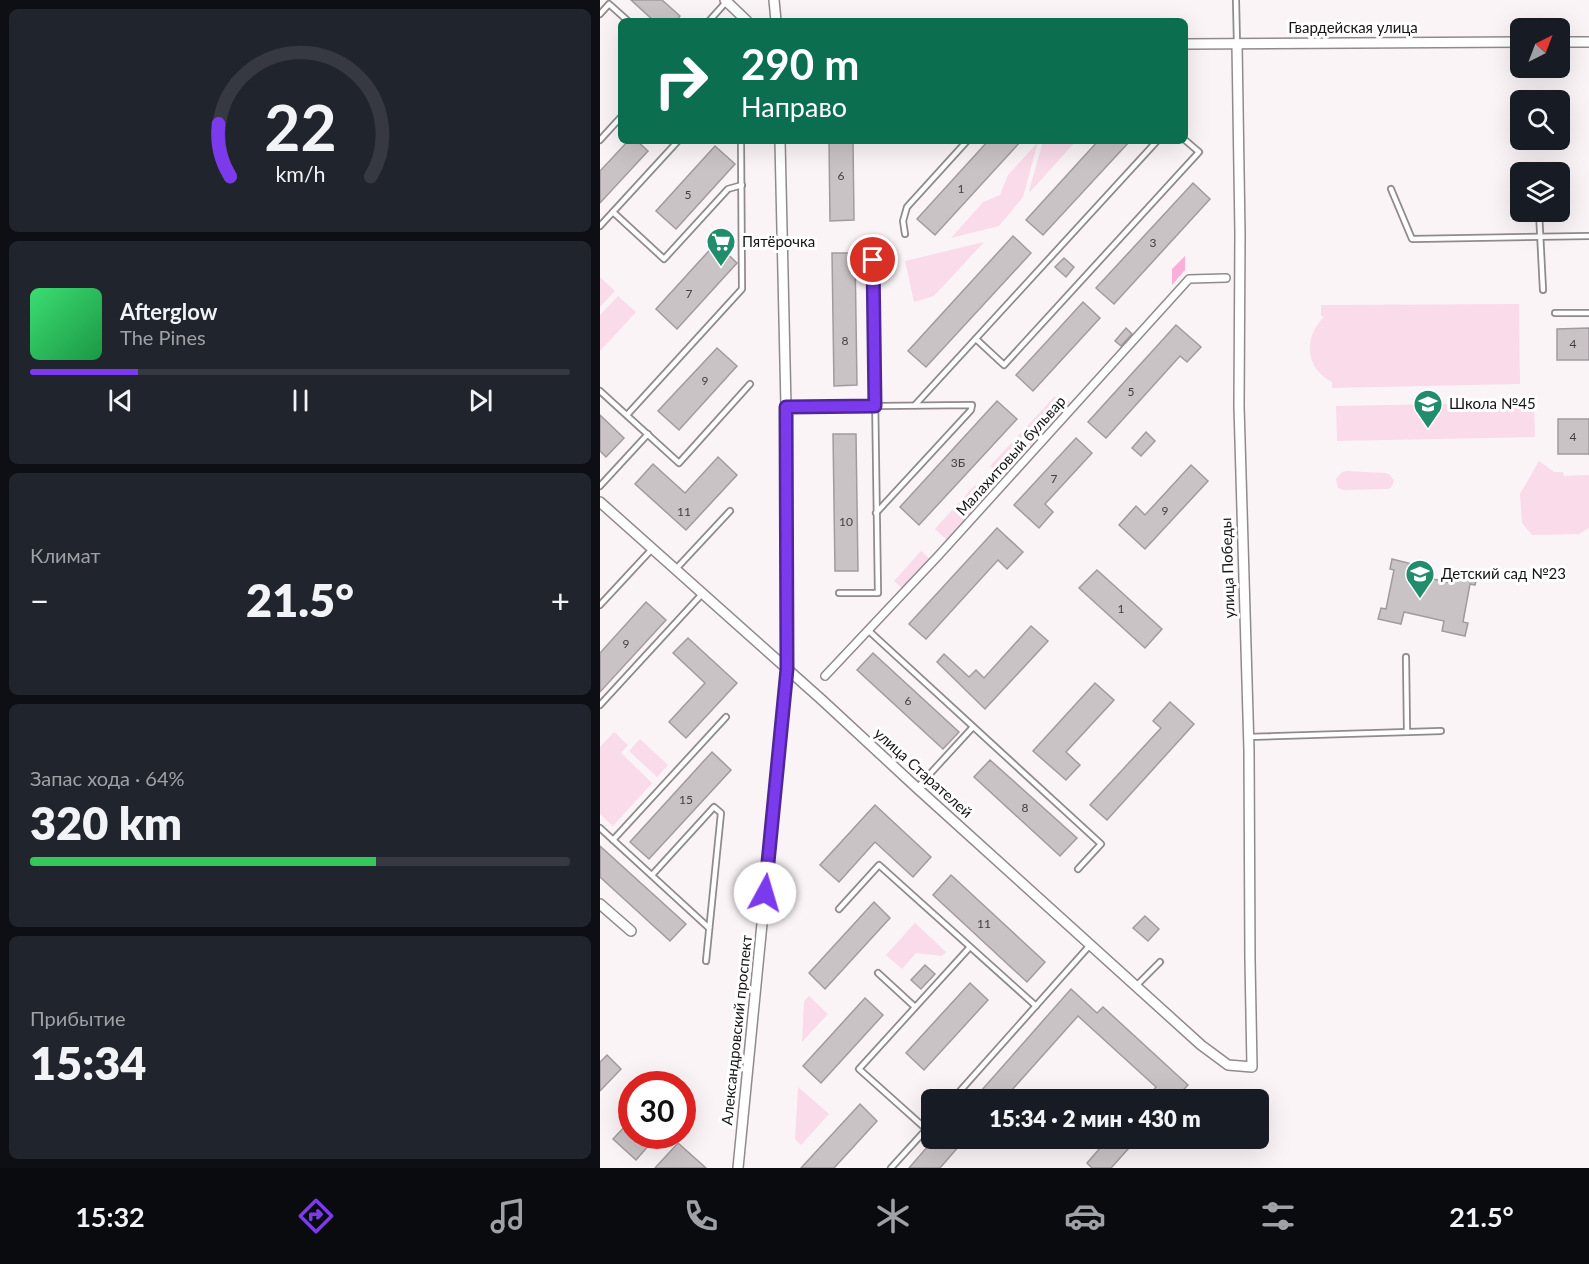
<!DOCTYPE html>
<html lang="ru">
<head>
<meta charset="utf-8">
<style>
	body { margin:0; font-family:Lato,sans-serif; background:#20242c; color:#f1f3f6; height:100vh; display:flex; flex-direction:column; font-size:22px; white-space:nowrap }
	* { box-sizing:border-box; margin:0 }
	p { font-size:20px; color:#9ea1a6 }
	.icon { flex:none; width:33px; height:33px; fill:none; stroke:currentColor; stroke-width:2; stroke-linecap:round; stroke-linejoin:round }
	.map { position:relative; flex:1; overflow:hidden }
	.details { display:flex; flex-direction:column; gap:9px; padding:9px; background:#0d0f14; width:600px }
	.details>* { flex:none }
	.banner { position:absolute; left:18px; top:18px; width:570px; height:126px; border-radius:9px; box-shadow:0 6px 24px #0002; background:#0b6e4f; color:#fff; overflow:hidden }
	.needle { width:39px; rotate:42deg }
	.fabs { position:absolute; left:910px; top:18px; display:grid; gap:12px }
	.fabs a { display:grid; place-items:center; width:60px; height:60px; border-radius:9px; background:#171b24; box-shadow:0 6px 24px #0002; font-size:30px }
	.speed { position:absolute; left:18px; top:1071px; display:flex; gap:12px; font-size:30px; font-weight:700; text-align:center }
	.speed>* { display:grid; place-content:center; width:78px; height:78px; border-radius:50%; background:#171b24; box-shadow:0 6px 24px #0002; line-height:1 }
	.speed .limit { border:9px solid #d22; background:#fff; color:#111 }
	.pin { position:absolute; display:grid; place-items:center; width:51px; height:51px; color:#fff; margin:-26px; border:3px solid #fff; border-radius:50%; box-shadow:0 2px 6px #0007 }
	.me { position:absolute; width:66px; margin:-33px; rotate:6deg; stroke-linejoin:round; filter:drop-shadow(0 0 4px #0008) }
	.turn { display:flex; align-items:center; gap:21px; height:126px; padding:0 24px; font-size:27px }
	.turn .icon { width:78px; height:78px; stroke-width:2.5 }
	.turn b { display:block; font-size:42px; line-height:51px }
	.big { font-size:45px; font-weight:800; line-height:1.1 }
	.details .tile { flex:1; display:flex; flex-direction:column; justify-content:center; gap:9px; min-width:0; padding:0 21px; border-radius:9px; background:#20242c }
	.details .dial { align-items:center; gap:0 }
	.dial svg { height:156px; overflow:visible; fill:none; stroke:#363941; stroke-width:7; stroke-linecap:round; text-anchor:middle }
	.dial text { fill:#f1f3f6; stroke:none }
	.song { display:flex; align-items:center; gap:18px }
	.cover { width:72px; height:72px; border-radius:9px; background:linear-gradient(135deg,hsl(140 70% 55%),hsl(140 70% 35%)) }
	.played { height:6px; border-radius:3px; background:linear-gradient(90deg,#7c3aed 20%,#363941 20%) }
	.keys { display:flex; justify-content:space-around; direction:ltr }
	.heat { display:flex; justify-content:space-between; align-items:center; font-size:33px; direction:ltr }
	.charge { height:9px; border-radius:4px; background:linear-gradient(90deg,#34c759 64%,#363941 0) }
	.trip { position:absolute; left:321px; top:1089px; width:348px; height:60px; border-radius:9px; background:#171b24; box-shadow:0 6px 24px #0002; font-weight:800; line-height:60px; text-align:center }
	.tabs { display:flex; height:96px; justify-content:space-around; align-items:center; background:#090b0e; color:#9ea1a6 }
	.tabs .icon { width:42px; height:42px }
	.tabs .active { color:#7c3aed }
	.tabs b { font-size:27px; color:#f1f3f6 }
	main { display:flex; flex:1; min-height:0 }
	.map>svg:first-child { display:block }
</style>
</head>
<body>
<main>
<section class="details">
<div class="tile dial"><svg viewBox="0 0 100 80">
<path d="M14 69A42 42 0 1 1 86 69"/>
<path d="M14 69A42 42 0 0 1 8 42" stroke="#7c3aed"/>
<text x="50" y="56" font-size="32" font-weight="700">22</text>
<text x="50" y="72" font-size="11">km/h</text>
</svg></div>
<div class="tile">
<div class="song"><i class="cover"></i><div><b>Afterglow</b><p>The Pines</p></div></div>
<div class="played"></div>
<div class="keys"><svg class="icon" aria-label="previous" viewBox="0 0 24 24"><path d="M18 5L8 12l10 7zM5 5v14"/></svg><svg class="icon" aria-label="pause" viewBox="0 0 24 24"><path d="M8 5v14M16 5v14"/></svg><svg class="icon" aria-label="next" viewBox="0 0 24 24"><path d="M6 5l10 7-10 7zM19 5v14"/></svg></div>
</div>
<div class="tile"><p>Климат</p>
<div class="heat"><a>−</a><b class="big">21.5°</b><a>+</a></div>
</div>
<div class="tile"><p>Запас хода · 64%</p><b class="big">320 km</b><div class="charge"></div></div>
<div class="tile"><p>Прибытие</p><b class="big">15:34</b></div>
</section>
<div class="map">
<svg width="989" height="1168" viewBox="0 0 989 1168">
	<rect width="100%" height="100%" fill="#fbf4f7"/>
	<g fill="#f9dbea">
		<path d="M443,141H476L430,192L429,191Z"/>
		<path d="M438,142L423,197L399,226L351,238L383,202L400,195L408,175Z"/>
		<path d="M384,242L334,296L314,302L305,261Z"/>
		<path d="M0,277L15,291L0,307Z"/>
		<path d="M18,296L36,312L0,351V315Z"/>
		<path d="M919,304L920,384L732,388V382C705,368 703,338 724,317L721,316V305Z"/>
		<path d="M454,397H464L473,405L405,479L390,466Z"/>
		<path d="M934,402L935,437L737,441L736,406Z"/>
		<path d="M939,461L954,472H963L964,476L989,475V528L979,534L932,535L922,523L920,494Z"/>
		<path d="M747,471L786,473L790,475L794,481L791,488L787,489L743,490L738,488L736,479L742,472Z"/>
		<path d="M375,485L388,497L348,541L335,529Z"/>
		<path d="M321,551L331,560L304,590L294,581Z"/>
		<path d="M14,732L28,745L21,753L52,783L13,826L0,814V747Z"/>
		<path d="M40,739L68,765L57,777L29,751Z"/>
		<path d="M315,923L346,952L342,956L316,953L302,969L286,955Z"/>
		<path d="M209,996L228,1014L202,1042L204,1001Z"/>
		<path d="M198,1087L229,1114L201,1145L195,1139Z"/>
	</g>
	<path fill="#fbaed7" d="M585,256V270L572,285V269Z"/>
	<g fill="#cac3c6" stroke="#a29b9e" stroke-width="1.5">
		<path d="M31,0H62L80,16L76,21H54Z"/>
		<path d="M28,141H37L48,151L0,203V171Z"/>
		<path d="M229,141H253L254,220L230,221Z"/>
		<path d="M388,141H421L335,235L317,219Z"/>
		<path d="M498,141H530L443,235L426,220Z"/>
		<path d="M115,146L135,164L76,229L56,211Z"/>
		<path d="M593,183L610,199L514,304L496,288Z"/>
		<path d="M413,236L431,253L326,367L308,351Z"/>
		<path d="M116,243L137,263L77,329L56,309Z"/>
		<path d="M232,253H255L257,385L234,386Z"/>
		<path d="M464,258L474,267L466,277L455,267Z"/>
		<path d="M483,302L500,318L433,391L416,375Z"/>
		<path d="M576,325L601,347L587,362L580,356L506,438L488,422Z"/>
		<path d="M526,328L532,334L521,346L515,341Z"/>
		<path d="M989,328V360H957V329Z"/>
		<path d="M117,348L137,366L79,430L58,411Z"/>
		<path d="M397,401L417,419L319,525L300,507Z"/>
		<path d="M0,415L24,438L6,457L0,451Z"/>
		<rect x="958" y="419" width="31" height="35"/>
		<path d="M546,432L555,441L541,456L532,448Z"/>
		<path d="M233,434H256L258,571H235Z"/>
		<path d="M476,438L492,453L445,504L453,512L439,528L414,505Z"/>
		<path d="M118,457L137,475L86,530L35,484L53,464L85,493Z"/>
		<path d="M591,465L608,481L545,549L519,525L536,506L545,515Z"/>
		<path d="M397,528L423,552L407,569L398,560L326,639L309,624Z"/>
		<path d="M792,559L812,564L810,574L851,583L854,572L877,577L875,585L870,584L863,622L868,623L865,636L842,631L844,621L804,612L801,624L778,619L781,608L786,609L794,570L790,569Z"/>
		<path d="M497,570L562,629L545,648L479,588Z"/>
		<path d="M46,602L66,620L0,692V653Z"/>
		<path d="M431,626L448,641L385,709L337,662L344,654L369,677L376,670L384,678Z"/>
		<path d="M88,638L137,683L86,738L69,722L105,683L73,653Z"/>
		<path d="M273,653L359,732L343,749L257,670Z"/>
		<path d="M495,683L514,700L466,752L480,765L466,780L433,751Z"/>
		<path d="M570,702L594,724L507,820L490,805L561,728L553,721Z"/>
		<path d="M112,752L131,770L49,859L30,842Z"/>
		<path d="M390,760L477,838L460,856L374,777Z"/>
		<path d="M275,805L331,857L313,877L275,842L239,882L220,865Z"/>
		<path d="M0,846L86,924L70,941L0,877Z"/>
		<path d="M351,875L445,962L427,982L333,895Z"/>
		<path d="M274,902L290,918L225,989L209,973Z"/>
		<path d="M545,916L559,929L548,941L533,928Z"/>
		<path d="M325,965L335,974L321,989L311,980Z"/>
		<path d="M370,983L388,1000L324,1070L306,1053Z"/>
		<path d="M471,989L497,1013L503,1007L588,1085L574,1100H545L556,1087L478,1016L403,1100H373Z"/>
		<path d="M265,998L283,1015L221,1083L203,1066Z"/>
		<path d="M7,1055L21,1069L0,1091V1062Z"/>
		<path d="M260,1104L277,1121L234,1168H201Z"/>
		<path d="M32,1119V1136H57L36,1160L13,1139Z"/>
		<path d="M335,1138H366L340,1168H309Z"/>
		<path d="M509,1138H538L511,1168H492L487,1163Z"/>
		<path d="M78,1143L106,1168H55Z"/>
	</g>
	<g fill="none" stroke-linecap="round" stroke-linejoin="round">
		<g stroke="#918a8d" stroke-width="8">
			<g id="service">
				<path d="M636,0L637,44"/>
				<path d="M0,14L9,4L28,21"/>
				<path d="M109,21L127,1"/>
				<path d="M0,140L21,117"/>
				<path d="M791,189L812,239L989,236"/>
				<path d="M13,212L64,259L128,189L142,185"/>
				<path d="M939,212L943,290"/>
				<path d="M0,226L78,141"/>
				<path d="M305,234L303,221L307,207L367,141"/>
				<path d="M955,313H989"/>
				<path d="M376,339L404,365L599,152L585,140"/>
				<path d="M0,391L79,463L150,384"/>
				<path d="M315,405L557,141"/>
				<path d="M186,407L372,405L371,410L276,513"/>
				<path d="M27,415L142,289L141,141"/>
				<path d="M0,486L48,434"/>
				<path d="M75,570L130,511"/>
				<path d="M239,593H278L273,260"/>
				<path d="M0,605L52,549"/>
				<path d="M269,631L501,844L478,869"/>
				<path d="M806,657L807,732"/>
				<path d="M0,705L102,594"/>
				<path d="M648,737L841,731"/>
				<path d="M317,788L373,727"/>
				<path d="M0,828L109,928"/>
				<path d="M13,840L126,717"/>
				<path d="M52,875L114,807L121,813L106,961"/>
				<path d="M239,909L279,865L436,1006"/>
				<path d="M278,973L315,1007"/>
				<path d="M536,986L560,962"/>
				<path d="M352,1100L491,944"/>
				<path d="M326,1129L259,1069L370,947"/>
				<path d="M291,1168L332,1123"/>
			</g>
		</g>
		<g stroke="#918a8d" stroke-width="10">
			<path id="pedestrian" d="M225,676L339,555L589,279L626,278"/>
		</g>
		<g stroke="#918a8d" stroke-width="12">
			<g id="minor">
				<path d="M125,0L147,21"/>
				<path d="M174,0L176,21"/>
				<path d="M960,42H989"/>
				<path d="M585,44L921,42"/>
				<path d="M0,502L222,700L317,788L601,1045L628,1065L652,1067L650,960L649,750L639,406L640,234L637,44"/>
				<path d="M0,904L31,931"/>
				<path d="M138,1168L187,669L186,407L180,141"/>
			</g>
		</g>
		<use href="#service" stroke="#fff" stroke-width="4.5"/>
		<use href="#pedestrian" stroke="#fff" stroke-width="7"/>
		<use href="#minor" stroke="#fff" stroke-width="9"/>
	</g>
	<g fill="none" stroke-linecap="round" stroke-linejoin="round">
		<g stroke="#51269a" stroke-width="15">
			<path id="route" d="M165,893L187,669L186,407L275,406L273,260"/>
		</g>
		<use href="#route" stroke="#7c3aed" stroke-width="10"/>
	</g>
	<defs>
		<g id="supermarket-pin" transform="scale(1.5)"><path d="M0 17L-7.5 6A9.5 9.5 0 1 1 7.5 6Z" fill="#228d6a" stroke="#fff"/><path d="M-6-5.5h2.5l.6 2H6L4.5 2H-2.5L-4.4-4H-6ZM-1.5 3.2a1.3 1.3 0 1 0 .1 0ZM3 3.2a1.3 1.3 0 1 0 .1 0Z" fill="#fff"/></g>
		<g id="school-pin" transform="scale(1.5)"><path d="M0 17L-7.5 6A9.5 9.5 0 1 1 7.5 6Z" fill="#228d6a" stroke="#fff"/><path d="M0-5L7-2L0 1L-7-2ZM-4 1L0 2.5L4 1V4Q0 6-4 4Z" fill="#fff"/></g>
	</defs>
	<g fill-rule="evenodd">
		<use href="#supermarket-pin" x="121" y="242"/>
		<use href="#school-pin" x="828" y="404"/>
		<use href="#school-pin" x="820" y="574"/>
	</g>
	<g text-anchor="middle" stroke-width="6" stroke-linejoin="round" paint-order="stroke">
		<g font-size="12" fill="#434041">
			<text x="241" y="180">6</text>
			<text x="361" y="193">1</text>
			<text x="88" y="199">5</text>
			<text x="553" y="247">3</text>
			<text x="89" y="298">7</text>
			<text x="245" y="345">8</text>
			<text x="973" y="348">4</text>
			<text x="105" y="385">9</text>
			<text x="531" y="396">5</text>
			<text x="973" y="441">4</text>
			<text x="358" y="467">3Б</text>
			<text x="454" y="483">7</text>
			<text x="565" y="515">9</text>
			<text x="84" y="516">11</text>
			<text x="246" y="526">10</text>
			<text x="521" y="613">1</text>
			<text x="26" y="648">9</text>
			<text x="308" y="705">6</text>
			<text x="86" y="804">15</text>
			<text x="425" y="812">8</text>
			<text x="384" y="928">11</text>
		</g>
		<g font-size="15" fill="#161415" stroke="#fff">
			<text x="753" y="33">Гвардейская улица</text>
			<text transform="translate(411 456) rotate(-48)" y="5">Малахитовый бульвар</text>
			<text transform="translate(628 568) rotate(-92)" y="5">улица Победы</text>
			<text transform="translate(323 773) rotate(42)" y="5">улица Старателей</text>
			<text transform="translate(137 1030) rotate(-84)" y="5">Александровский проспект</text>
		</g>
		<g font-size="15" fill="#161415" stroke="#fff" text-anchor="start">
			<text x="142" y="247">Пятёрочка</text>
			<text x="849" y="409">Школа №45</text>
			<text x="841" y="579">Детский сад №23</text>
		</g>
	</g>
</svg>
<div class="fabs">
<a><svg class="needle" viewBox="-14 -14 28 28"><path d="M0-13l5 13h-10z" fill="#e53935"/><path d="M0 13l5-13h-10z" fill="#9ea1a6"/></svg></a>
<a><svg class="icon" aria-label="search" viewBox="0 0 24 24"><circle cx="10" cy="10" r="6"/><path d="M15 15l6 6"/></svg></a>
<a><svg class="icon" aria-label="layers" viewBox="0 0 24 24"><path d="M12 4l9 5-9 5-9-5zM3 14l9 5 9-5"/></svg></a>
</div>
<div class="speed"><div class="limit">30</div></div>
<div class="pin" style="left:273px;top:260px;background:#d93025"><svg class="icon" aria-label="arrive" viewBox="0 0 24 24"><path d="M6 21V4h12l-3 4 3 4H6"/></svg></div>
<svg class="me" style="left:165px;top:893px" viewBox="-20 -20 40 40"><circle r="19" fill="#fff"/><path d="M0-13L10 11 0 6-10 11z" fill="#7c3aed"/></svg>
<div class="trip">15:34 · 2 мин · 430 m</div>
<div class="banner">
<div class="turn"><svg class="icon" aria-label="right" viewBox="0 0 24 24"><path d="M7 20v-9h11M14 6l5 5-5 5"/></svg><div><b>290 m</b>Направо</div></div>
</div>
</div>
</main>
<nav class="tabs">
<b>15:32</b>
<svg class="icon active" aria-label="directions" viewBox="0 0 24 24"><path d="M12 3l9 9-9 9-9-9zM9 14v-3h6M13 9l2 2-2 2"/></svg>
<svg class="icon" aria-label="music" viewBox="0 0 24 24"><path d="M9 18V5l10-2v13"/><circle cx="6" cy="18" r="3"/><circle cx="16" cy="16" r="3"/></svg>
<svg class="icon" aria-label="phone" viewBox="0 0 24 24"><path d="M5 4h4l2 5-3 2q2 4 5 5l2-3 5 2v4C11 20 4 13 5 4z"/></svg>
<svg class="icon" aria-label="climate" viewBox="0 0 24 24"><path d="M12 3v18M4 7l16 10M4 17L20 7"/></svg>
<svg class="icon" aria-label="car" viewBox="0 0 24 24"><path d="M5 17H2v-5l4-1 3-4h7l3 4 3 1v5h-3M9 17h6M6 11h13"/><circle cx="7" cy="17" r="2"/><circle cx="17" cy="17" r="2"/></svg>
<svg class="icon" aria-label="filters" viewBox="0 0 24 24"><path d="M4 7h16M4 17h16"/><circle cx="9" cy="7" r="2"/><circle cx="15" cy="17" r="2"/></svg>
<b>21.5°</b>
</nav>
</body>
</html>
